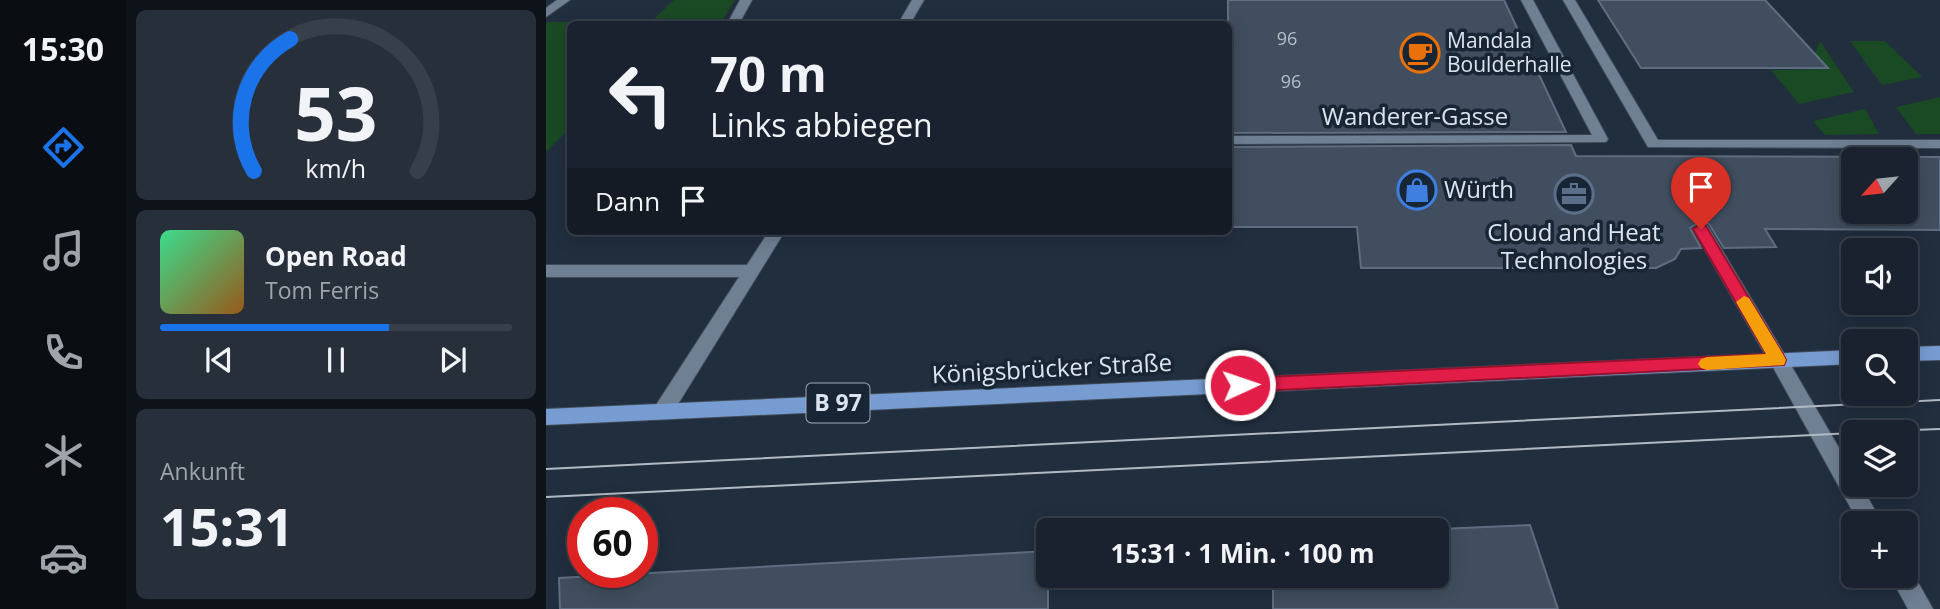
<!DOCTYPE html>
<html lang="de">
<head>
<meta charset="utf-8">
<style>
	body { margin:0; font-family:"Open Sans",sans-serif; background:#262f3a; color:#f1f3f6; height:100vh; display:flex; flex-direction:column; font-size:26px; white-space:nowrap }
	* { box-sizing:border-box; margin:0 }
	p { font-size:23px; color:#9fa4aa }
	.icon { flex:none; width:38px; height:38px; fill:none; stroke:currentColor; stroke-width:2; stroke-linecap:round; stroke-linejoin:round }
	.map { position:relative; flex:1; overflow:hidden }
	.drawer { display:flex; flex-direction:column; gap:10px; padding:10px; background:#0e1319; width:420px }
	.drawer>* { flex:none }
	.guide { position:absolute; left:21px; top:21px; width:665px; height:214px; border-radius:10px; box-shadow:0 4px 18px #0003,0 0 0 2px #373f4a; background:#19222e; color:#f1f3f6; overflow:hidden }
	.needle { width:46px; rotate:243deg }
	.buttons { position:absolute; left:1295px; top:147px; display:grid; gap:14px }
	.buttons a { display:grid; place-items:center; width:77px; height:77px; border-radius:10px; background:#19222e; box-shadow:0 4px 18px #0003,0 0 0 2px #373f4a; font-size:35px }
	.speed { position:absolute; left:21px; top:497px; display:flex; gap:14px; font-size:35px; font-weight:700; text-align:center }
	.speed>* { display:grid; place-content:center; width:91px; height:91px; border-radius:50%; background:#19222e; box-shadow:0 4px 18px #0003,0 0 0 2px #373f4a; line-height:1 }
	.speed .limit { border:10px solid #d22; background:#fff; color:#111 }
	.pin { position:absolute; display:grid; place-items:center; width:60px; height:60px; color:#fff; margin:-72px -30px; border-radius:50% 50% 50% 0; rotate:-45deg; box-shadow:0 0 7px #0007 }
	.pin .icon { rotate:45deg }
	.me { position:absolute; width:77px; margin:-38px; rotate:87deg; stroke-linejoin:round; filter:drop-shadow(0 0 5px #0008) }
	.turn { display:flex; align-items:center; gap:24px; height:147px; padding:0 28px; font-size:32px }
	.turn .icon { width:91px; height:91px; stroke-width:2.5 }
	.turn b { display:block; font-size:49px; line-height:60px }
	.then { display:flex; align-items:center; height:66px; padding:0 28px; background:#0003; gap:14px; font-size:26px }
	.big { font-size:52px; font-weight:700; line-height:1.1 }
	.drawer .tile { flex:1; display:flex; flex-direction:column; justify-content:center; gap:10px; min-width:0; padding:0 24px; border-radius:10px; background:#262f3a }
	.drawer .dial { align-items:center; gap:0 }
	.dial svg { height:182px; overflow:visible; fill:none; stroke:#373f4a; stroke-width:7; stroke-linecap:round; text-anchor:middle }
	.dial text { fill:#f1f3f6; stroke:none }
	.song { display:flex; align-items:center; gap:21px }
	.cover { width:84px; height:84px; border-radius:10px; background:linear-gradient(135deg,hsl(150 70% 55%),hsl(30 70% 35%)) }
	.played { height:7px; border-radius:4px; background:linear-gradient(90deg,#1a73e8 65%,#373f4a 65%) }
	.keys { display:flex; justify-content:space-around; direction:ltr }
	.trip { position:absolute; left:490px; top:518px; width:413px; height:70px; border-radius:10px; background:#19222e; box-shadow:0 4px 18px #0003,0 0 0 2px #373f4a; font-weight:700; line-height:70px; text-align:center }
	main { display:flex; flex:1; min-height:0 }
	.tabs { display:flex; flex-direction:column; width:126px; justify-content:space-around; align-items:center; background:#0a0e12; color:#9fa4aa }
	.tabs .icon { width:49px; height:49px }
	.tabs .on { color:#1a73e8 }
	.tabs b { font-size:32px; color:#f1f3f6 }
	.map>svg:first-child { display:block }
</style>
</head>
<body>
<main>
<nav class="tabs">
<b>15:30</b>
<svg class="icon on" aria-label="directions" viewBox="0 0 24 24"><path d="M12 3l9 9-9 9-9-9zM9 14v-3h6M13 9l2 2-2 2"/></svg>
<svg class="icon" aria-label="music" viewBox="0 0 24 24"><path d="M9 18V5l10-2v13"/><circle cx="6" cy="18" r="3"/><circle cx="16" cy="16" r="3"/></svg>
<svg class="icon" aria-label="phone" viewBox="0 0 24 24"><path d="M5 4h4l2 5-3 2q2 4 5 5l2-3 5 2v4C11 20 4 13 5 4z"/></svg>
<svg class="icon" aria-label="climate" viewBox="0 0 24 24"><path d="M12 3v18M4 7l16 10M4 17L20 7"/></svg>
<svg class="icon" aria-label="car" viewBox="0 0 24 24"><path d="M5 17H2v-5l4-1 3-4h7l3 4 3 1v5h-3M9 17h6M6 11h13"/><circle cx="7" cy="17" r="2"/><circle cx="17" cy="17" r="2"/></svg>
</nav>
<section class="drawer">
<div class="tile dial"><svg viewBox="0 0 100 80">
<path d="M14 69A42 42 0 1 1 86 69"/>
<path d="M14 69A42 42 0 0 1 30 11" stroke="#1a73e8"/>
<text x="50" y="56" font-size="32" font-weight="700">53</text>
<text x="50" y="72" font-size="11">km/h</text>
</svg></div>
<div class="tile">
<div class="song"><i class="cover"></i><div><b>Open Road</b><p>Tom Ferris</p></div></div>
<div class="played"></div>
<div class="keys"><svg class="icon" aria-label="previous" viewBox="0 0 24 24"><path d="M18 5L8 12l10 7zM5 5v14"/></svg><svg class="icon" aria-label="pause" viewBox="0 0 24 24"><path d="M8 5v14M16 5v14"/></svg><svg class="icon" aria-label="next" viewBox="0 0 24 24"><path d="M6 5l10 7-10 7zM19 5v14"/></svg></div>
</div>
<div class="tile"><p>Ankunft</p><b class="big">15:31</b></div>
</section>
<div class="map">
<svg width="1394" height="609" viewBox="0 0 1394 609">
	<rect width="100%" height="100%" fill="#212e3e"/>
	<g fill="#1a4a24">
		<path d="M128,0H189L174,24H107V20Z"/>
		<path d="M0,22H88V24H24V128L0,152Z"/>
		<path d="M1274,41L1308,92L1253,104L1225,70L1284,69L1269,53Z"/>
		<path d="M1304,41H1339L1376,77L1336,85Z"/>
		<path d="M1394,97V134H1370L1350,107Z"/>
		<path d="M1319,109L1333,134L1279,135L1267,121Z"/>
	</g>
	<g fill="#404e5f" stroke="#5e6d7f" stroke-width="2" fill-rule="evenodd">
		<path d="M682,0H958L1020,132L682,133Z"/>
		<path d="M1052,0H1219L1282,68H1095Z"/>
		<path d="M1025,145L1030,156L1394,157V230L1219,229L1230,247L1178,248L1163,224L1155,221L1144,228L1155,248L1135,249L1129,259L1110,268H815L811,227H682V147ZM1307,159H1360V212H1307Z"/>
		<path d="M984,525L1012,609H727V576H891V530H870Z"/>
		<path d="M502,551V609H14L13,578Z"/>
	</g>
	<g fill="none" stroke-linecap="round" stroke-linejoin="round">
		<g stroke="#404c59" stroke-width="2">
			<g id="service">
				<path d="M11,0H24L0,17V8Z"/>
				<path d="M194,0H206L193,24H181Z"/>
				<path d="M366,0H378L364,24H352Z"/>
				<path d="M975,0H987L1062,139L1060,142L682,144V136L1046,135Z"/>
				<path d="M1017,0H1029L1112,140H1394V148L1102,147Z"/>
				<path d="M1155,224L1161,225L1239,355L1241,360L1239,365L1232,367L1225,365L1147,229Z"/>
				<path d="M223,231H239L124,417L117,419L110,417L107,411L110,405L193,277H0V265H201Z"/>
			</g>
		</g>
		<g stroke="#404c59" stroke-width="2">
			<g id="minor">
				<path d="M1232,353L1239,355L1307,472V485H1315L1336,523H1313L1223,360L1225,355Z"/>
				<path d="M1360,566L1364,568L1387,609H1362L1344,576H1360Z"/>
			</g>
		</g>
		<g stroke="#404c59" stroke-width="2">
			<g id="primary">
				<path d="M1394,346V360L1360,361V347Z"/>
				<path d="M1307,350V364L0,425V409Z"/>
			</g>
		</g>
		<use href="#service" fill="#708093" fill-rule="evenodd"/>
		<use href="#minor" fill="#708093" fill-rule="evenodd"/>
		<use href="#primary" fill="#779cd2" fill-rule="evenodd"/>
		<g stroke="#b0bac5" stroke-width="2">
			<path d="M1314,432L1394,429"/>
			<path d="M0,469L1394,400"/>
			<path d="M0,497L1307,433"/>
		</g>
	</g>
	<path fill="#e11d48" stroke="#92132f" stroke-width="2" d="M1155,224L1160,226L1238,356L1240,360L1238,365L694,392L687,390L685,385L687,380L694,378L1220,354L1147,229Z"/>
	<path fill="#f59e0b" d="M1198,296L1203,298L1238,356L1240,360L1238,365L1161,370L1155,368L1152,364L1155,359L1161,357L1220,354L1190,302Z"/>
	<defs>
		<g id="cafe-ring" transform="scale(2.0125)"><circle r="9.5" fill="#182534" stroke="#e8710a" stroke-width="1.5"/><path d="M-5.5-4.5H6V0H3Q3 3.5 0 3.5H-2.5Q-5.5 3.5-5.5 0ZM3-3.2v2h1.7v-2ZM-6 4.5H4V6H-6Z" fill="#e8710a"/></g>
		<g id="shop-ring" transform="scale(2.0125)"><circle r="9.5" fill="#182534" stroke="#3f7fe0" stroke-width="1.5"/><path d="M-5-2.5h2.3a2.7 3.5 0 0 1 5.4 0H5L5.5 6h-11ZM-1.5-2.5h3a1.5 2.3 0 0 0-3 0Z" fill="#3f7fe0"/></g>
		<g id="office-ring" transform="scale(2.0125)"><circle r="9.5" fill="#182534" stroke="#5c6f8a" stroke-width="1.5"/><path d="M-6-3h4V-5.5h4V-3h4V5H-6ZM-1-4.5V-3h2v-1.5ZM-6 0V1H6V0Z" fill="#5c6f8a"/></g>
	</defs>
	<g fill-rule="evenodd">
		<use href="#cafe-ring" x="874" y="53"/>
		<use href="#shop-ring" x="871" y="190"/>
		<use href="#office-ring" x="1028" y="194"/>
	</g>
	<g text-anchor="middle" stroke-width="7" stroke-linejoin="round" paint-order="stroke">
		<g font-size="18" fill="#b4beca">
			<text x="741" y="45">96</text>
			<text x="745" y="88">96</text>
		</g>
		<g font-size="21" fill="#dbe4ee" stroke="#182534" text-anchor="start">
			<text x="901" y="48">Mandala<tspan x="901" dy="24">Boulderhalle</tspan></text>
		</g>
		<rect fill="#182534" stroke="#a0abb6" stroke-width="2" x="260.5" y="383.5" width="63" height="39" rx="5"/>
		<g font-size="23" font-weight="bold" fill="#dbe4ee">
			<text x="292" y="411">B 97</text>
		</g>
		<g font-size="24" fill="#dbe4ee" stroke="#182534">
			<text x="869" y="125">Wanderer-Gasse</text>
			<text transform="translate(506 369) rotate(-3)" y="8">Königsbrücker Straße</text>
		</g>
		<g font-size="24" fill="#dbe4ee" stroke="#182534" text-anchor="start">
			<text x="898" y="198">Würth</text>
			<text x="1028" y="241" text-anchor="middle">Cloud and Heat<tspan x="1028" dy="28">Technologies</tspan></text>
		</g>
	</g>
</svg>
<div class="buttons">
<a><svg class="needle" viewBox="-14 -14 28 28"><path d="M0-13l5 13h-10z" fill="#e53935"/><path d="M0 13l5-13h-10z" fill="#9fa4aa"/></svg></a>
<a><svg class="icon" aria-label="sound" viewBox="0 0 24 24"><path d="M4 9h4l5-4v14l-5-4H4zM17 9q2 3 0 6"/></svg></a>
<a><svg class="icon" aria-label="search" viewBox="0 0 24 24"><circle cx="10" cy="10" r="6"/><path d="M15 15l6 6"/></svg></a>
<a><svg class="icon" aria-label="layers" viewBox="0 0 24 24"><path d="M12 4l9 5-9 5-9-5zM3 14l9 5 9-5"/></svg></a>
<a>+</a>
</div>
<div class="speed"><div class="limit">60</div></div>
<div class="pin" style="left:1155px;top:229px;background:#d93025"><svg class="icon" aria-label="arrive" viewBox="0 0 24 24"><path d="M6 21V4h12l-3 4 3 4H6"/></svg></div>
<svg class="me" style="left:694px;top:385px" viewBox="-20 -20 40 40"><circle r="17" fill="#e11d48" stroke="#fff" stroke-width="3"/><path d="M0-11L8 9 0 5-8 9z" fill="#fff"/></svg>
<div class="trip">15:31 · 1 Min. · 100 m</div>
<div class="guide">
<div class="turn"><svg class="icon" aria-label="left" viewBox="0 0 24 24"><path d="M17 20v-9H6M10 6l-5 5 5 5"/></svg><div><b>70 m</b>Links abbiegen</div></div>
<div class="then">Dann<svg class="icon" aria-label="arrive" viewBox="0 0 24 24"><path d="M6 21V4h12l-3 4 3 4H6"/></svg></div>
</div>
</div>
</main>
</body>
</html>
